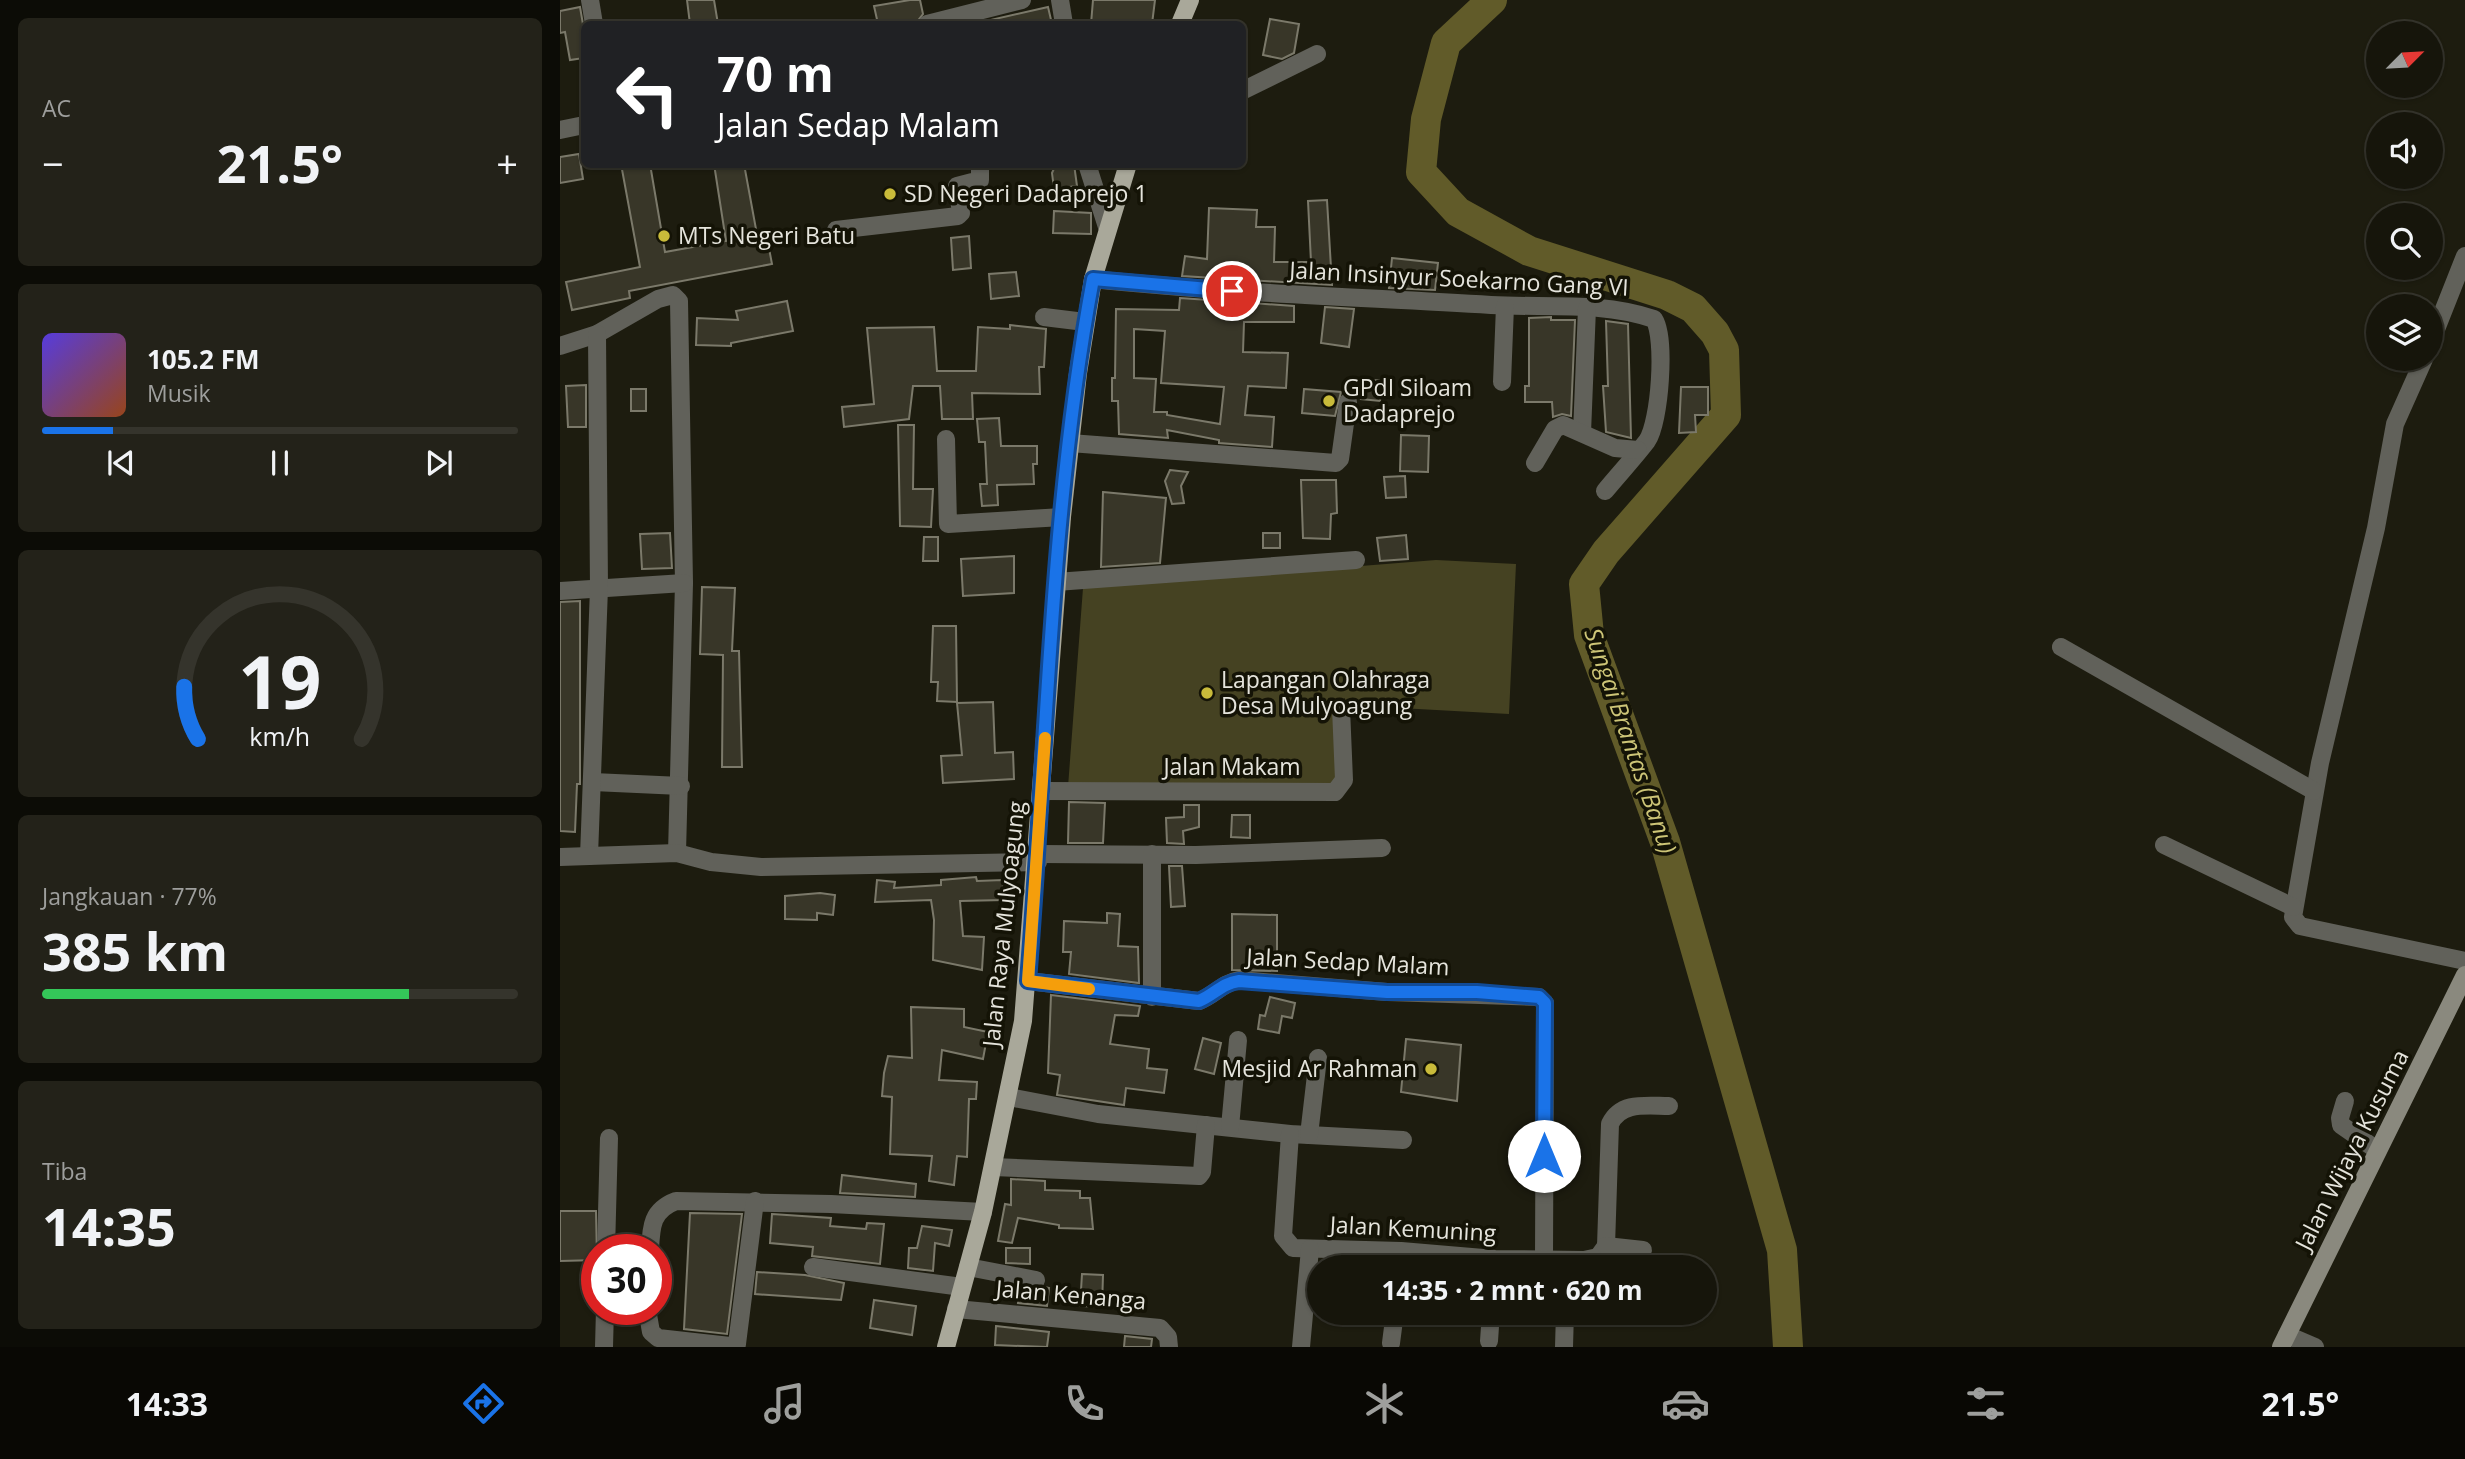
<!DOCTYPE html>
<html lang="id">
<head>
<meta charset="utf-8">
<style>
	body { margin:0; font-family:"Open Sans",sans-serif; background:#232219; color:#f1f3f6; height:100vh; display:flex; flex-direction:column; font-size:26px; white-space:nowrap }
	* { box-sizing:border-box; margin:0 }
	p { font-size:23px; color:#9e9f9d }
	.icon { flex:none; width:38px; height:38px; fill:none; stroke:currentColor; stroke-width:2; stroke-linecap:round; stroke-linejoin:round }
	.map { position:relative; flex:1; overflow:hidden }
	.side { display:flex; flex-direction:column; gap:18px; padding:18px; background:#0c0c06; width:560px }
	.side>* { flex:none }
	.top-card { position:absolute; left:21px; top:21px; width:665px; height:147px; border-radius:10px; box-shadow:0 2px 5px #0004,0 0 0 2px #35342c; background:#202124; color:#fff; overflow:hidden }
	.needle { width:46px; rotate:66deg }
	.controls { position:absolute; left:1806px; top:21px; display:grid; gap:14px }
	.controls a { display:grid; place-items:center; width:77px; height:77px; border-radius:50%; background:#16150b; box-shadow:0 2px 5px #0004,0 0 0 2px #35342c; font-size:35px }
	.speed { position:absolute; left:21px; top:1234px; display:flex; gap:14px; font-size:35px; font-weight:700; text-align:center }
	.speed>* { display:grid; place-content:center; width:91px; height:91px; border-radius:50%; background:#16150b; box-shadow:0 2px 5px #0004,0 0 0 2px #35342c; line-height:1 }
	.speed .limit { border:10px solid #d22; background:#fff; color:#111 }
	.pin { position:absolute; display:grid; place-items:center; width:60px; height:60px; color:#fff; margin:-30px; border:4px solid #fff; border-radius:50%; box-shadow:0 2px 7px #0007 }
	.me { position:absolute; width:77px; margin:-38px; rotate:0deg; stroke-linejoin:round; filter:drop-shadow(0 0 5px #0008) }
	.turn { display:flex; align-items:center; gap:24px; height:147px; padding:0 21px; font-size:32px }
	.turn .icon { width:91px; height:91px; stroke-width:2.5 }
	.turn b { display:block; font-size:49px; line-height:60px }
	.big { font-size:52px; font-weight:700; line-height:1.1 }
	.side .widget { flex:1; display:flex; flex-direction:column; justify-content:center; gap:10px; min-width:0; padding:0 24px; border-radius:10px; background:#232219 }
	.side .dial { align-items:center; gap:0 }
	.dial svg { height:182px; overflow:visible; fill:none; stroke:#35342c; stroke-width:7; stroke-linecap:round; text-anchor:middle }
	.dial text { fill:#f1f3f6; stroke:none }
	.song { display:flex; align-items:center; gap:21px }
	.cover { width:84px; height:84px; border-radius:10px; background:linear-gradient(135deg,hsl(250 70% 55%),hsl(20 70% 35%)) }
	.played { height:7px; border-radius:4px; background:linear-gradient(90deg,#1a73e8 15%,#35342c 15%) }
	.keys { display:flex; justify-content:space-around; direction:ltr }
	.heat { display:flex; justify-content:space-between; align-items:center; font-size:38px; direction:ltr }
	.charge { height:10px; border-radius:5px; background:linear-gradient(90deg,#34c759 77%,#35342c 0) }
	.trip { position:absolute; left:747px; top:1255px; width:410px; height:70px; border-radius:35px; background:#16150b; box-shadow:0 2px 5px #0004,0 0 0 2px #35342c; font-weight:700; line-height:70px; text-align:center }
	.dock { display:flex; height:112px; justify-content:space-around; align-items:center; background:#090804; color:#9e9f9d }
	.dock .icon { width:49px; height:49px }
	.dock .on { color:#1a73e8 }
	.dock b { font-size:32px; color:#f1f3f6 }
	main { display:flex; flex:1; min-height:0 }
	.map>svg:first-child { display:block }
</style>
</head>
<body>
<main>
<section class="side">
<div class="widget"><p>AC</p>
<div class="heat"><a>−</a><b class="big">21.5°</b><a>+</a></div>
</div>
<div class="widget">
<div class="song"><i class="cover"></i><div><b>105.2 FM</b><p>Musik</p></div></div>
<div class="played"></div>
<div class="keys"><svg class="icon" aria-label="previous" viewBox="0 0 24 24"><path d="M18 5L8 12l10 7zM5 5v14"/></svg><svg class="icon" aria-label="pause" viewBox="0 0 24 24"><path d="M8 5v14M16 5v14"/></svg><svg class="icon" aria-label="next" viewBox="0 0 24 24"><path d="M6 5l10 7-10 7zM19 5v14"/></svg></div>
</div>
<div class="widget dial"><svg viewBox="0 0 100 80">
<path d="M14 69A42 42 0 1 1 86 69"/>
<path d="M14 69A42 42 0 0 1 8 46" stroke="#1a73e8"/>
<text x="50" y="56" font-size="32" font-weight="700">19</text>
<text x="50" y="72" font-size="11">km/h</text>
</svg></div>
<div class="widget"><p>Jangkauan · 77%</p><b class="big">385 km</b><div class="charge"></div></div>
<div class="widget"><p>Tiba</p><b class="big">14:35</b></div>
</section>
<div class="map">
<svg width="1905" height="1347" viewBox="0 0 1905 1347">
	<rect width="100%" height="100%" fill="#1d1c0f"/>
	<path fill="#454222" d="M876,560L956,564L949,714L785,705V698L778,703L777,782L774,788L508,787L523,588Z"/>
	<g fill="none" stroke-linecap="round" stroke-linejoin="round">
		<path stroke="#615b29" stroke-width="30" d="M932,0L886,43L866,119L861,172L898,212L969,251L1107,295L1133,308L1155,333L1164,350L1166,415L1046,552L1024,584L1029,635L1105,842L1222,1250L1228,1347"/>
	</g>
	<g fill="#383628" stroke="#7b796a" stroke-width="2" fill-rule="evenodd">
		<path d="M127,0H154L158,24H130Z"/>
		<path d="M350,0H360L363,14L356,23L318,24L314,6Z"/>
		<path d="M533,0H595L592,24H531Z"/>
		<path d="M20,7L24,30V58L10,60L5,32L0,33V11Z"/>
		<path d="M488,7L492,24H426V21Z"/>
		<path d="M710,19L739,24L734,53L722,59L703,55Z"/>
		<path d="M19,154L23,179L0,183V157Z"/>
		<path d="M61,164H90L105,252L166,241L154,164H184L198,240L207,238L212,264L69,291L70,298L12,310L6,282L80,267Z"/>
		<path d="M496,164H514L517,186L494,189L492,173Z"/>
		<path d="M767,200L772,285L622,276L625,256L647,259L649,208L697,210L696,227H715L714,262H751L748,201Z"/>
		<path d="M494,211L531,213V234L493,233Z"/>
		<path d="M409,236L411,268L393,270L391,238Z"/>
		<path d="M832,258L878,263L875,290L829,288Z"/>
		<path d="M456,272L459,296L431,299L429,274Z"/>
		<path d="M620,298L734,306V322H684L683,352L728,353L726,388L688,386L685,415L714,417L712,447L659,443V440L607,430L608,438L559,434L558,401H552V378H555L556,309L619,310ZM574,329L605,331L601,383L664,387L660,424L607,415V412H594L596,379L574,378Z"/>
		<path d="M227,301L233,331L171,343V346L136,345L137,318L178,320L176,311Z"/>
		<path d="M765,307L794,309L789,347L761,343Z"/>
		<path d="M991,317V320H1015L1011,416L1002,414L993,417L992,402H965V386H969V318Z"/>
		<path d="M1046,321L1068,324L1071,438L1046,432L1043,386H1048Z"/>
		<path d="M450,325L486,329L484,367H479L480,394L412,393L413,419H382L380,386H353L349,419L284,427L282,407L314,404L307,328L374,327L377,371H416L418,327L450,329Z"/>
		<path d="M804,379L822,381L820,401L801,399Z"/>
		<path d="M26,385V427H8L6,386Z"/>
		<path d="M1121,387H1148V415H1135L1136,432L1119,433Z"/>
		<rect x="71" y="389" width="15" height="22"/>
		<path d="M744,389L781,392L775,416L742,413Z"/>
		<path d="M439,418L441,446H477V464H473L474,484L437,485L438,505L422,506L420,484H427L425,442H419L417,419Z"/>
		<path d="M338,425H354L353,489H373L371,527L340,526Z"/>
		<path d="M841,435L869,436L868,472L840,471Z"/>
		<path d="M610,470L628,472L621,486L624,503L612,504L605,481Z"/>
		<path d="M845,476L846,497L826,498L824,477Z"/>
		<path d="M741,480H776L777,513L771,514L770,539L743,538Z"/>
		<path d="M543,492L606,498L600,563L541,567Z"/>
		<path d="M110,533L112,568L82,569L80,534Z"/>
		<rect x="703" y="533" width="17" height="15"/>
		<path d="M846,535L848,559L820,561L817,538Z"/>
		<path d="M364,537H378V561H363Z"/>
		<path d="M454,556V593L403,596L401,559Z"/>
		<path d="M142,587L175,588L172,651H179L182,767H162L163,655L140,654Z"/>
		<path d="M20,601V784H17L15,832L0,831V602Z"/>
		<path d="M373,626H396L397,702L377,701L378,682H371Z"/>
		<path d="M433,702L435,753L453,752L454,779L383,783L381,756L402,755L397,703Z"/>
		<path d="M509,802L545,803L543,843H508Z"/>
		<path d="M624,805H639V827L623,831L624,844L607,843L606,818L624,817Z"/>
		<path d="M672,815H690V838L671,837Z"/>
		<path d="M609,866H622L625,906L611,907Z"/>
		<path d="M416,877L417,881L443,880L444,900L400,901L403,936L424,937L422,970L373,960L374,920L371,900L315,902L317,880L335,882L334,888L381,885V880Z"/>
		<path d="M260,893L275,895L273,915L257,913V920L225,919V896Z"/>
		<path d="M547,913L560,914L558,946L578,947L579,983L509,974L511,952H503L504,921L547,923Z"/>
		<path d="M672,914L717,915V971L672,970Z"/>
		<path d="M491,995L580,1006L578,1016L555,1015L550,1044L589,1049L587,1068L607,1070L604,1093L566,1088L564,1105L497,1095L500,1075L488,1073Z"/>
		<path d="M710,997L735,1003L732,1018L722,1016L719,1033L698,1029L700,1015L705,1016Z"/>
		<path d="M351,1007L404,1009V1027L428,1032L423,1059L382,1050L379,1080L417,1082L416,1099H409L407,1157L397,1156L394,1185L369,1181L372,1156L330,1154L332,1097L322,1096L324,1073L328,1056L352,1058Z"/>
		<path d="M643,1038L661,1043L654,1074L635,1069Z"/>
		<path d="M846,1039L901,1045L897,1101L841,1092Z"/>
		<path d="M282,1175L356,1184L355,1197L280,1193Z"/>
		<path d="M451,1179L485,1181V1190L520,1191V1198H530L533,1229L499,1228V1225L458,1218L452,1243L438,1241L445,1204L451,1205Z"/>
		<path d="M0,1211H36L37,1260L0,1261Z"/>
		<path d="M130,1213L182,1214L167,1334L124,1329Z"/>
		<path d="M212,1214L271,1218L270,1226L306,1229L307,1223L324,1224L320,1264L252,1256L253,1247L210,1243Z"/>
		<path d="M362,1226L392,1230L389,1246L375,1243L373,1271L348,1268L349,1248H357Z"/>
		<path d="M446,1248H470V1264L446,1263Z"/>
		<path d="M197,1272L245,1275L284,1283L281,1300L195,1294Z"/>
		<path d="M522,1274L543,1275L542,1307L520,1306Z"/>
		<path d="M485,1287L489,1288L487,1306L458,1303L460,1289L475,1291Z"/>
		<path d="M314,1300L356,1306L352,1335L310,1328Z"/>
		<path d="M436,1326L489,1332L487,1347L435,1345Z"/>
		<path d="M565,1336L592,1339L591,1347H564Z"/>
	</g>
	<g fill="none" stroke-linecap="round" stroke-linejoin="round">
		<g stroke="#61615a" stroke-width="18">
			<path d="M30,0L34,24"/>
			<path d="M500,0L504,24"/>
			<path d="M367,24L462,0"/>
			<path d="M682,91L757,54"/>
			<path d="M0,130L24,125"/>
			<path d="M527,164L547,227"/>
			<path d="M276,230L398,216L401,213L397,186L420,180V164"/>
			<path d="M533,279C665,293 798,297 931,305C985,308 1042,301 1094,319C1106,338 1100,422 1087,441C1074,458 1059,474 1045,491"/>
			<path d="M484,317L525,322"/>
			<path d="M1871,342L1905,256"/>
			<path d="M0,346L37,334L98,299L113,295L119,301L124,583L117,853"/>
			<path d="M1864,359L1835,424L1816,528L1760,763L1733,917L1740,926L1905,961"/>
			<path d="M942,382L945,306"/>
			<path d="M1022,433L1027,308"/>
			<path d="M386,439L388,524L502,517"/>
			<path d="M510,443L776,463L780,459L788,402"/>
			<path d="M975,463L995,429L1003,425L1055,448L1078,450"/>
			<path d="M496,582L796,560"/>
			<path d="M0,591L124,583"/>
			<path d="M1501,647L1754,791"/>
			<path d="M33,782L121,786"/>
			<path d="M482,791L775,792L784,780L781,708"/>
			<path d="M1604,845L1733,907"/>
			<path d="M478,854L636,855L822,848"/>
			<path d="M592,854V997"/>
			<path d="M29,856L39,588L37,334"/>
			<path d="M0,857L117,853L151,862L201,867L478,862"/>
			<path d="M468,981L639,1001C655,995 662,983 679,980L827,992L979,997L985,1003L984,1258"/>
			<path d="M449,1097L538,1114L730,1134L843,1140"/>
			<path d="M1785,1101L1780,1118L1781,1125L1817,1150"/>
			<path d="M670,1127L678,1040"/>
			<path d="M730,1134L723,1236L733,1248L841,1251L935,1259L1024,1260L1038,1257L1046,1246"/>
			<path d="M749,1135L758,1058"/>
			<path d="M433,1167L639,1176L642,1172L646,1125"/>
			<path d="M1046,1246L1050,1124C1061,1101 1087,1106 1109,1106"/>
			<path d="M1046,1246L1083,1250"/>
			<path d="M46,1250L49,1138"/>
			<path d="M90,1250C91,1226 92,1210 116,1201L271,1204L423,1212"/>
			<path d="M253,1267L402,1287"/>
			<path d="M408,1267L476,1280"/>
			<path d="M87,1309L91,1332L98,1338L170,1346L177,1344L195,1201"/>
			<path d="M396,1309L600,1328L608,1337L609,1347"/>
			<path d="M1727,1335L1755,1347"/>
			<path d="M929,1341L931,1312"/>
			<path d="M831,1343L835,1312"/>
			<path d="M44,1347L45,1309"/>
			<path d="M741,1347L750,1249"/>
			<path d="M1004,1347L1005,1312"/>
		</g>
		<path stroke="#8a897e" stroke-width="18" d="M1721,1347L1905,975"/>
		<g stroke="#a9a89a" stroke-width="18">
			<path d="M620,24L630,0"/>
			<path d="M386,1347L423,1212L463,1021L502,517L518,373L533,279L568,164"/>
		</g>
	</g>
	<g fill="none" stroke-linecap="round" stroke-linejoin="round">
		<g stroke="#114b97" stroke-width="18">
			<path id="route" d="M672,291L533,279C490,509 487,748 468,981L639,1001C654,995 662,983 679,981L827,992H917L979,997L985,1003L984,1156"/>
		</g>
		<use href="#route" stroke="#1a73e8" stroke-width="12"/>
		<path stroke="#f59e0b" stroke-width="12" d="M485,738L468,981L529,989"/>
	</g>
	<g fill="#c9bb3a" stroke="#141306" stroke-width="2.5">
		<circle cx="330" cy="194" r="7"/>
		<circle cx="104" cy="236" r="7"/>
		<circle cx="769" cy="401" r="7"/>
		<circle cx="647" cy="693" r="7"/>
		<circle cx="871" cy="1069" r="7"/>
	</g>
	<g text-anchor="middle" stroke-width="7" stroke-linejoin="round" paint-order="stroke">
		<g font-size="23" fill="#e5e4dc" stroke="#141306" text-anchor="start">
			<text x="344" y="202">SD Negeri Dadaprejo 1</text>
			<text x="118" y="244">MTs Negeri Batu</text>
			<text x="783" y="396">GPdI Siloam<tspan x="783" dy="26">Dadaprejo</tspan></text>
			<text x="661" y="688">Lapangan Olahraga<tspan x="661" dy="26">Desa Mulyoagung</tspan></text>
			<text x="857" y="1077" text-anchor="end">Mesjid Ar Rahman</text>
		</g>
		<g font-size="23" fill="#e5e4dc" stroke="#141306">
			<text transform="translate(899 279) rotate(3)" y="8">Jalan Insinyur Soekarno Gang VI</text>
			<text x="672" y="775">Jalan Makam</text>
			<text transform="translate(444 924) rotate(-84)" y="8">Jalan Raya Mulyoagung</text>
			<text transform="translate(788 962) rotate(3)" y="8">Jalan Sedap Malam</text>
			<text transform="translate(1792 1150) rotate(-63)" y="8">Jalan Wijaya Kusuma</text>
			<text transform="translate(853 1229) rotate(3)" y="8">Jalan Kemuning</text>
			<text transform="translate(511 1295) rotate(5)" y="8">Jalan Kenanga</text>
		</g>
		<g font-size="24" font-style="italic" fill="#cdc577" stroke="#141306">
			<text transform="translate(1070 741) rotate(71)" y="8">Sungai Brantas (Banu)</text>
		</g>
	</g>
</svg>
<div class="controls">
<a><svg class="needle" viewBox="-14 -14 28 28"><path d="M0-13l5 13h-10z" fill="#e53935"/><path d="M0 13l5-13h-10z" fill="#9e9f9d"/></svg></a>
<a><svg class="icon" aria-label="sound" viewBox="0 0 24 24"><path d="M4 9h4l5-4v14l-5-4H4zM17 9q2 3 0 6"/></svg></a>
<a><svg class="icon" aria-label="search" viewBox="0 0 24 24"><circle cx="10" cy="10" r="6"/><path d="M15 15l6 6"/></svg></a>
<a><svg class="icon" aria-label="layers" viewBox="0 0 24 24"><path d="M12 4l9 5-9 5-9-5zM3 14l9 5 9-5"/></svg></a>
</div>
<div class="speed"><div class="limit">30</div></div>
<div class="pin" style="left:672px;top:291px;background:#d93025"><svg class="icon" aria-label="arrive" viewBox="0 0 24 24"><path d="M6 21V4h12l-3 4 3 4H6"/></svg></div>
<svg class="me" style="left:984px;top:1156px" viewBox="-20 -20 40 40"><circle r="19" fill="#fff"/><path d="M0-13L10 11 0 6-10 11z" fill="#1a73e8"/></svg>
<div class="trip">14:35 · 2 mnt · 620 m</div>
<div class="top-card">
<div class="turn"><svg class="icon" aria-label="left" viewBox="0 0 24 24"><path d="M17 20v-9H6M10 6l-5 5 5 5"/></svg><div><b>70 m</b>Jalan Sedap Malam</div></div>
</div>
</div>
</main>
<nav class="dock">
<b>14:33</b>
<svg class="icon on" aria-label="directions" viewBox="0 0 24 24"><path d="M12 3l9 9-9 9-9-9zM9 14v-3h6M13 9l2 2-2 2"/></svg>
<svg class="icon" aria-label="music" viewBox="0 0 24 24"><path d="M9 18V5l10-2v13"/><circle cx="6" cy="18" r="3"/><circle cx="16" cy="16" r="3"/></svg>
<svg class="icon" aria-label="phone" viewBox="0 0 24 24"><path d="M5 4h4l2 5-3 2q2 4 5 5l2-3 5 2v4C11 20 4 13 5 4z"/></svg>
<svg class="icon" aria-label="climate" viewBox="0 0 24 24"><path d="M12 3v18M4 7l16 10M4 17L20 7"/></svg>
<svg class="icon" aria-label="car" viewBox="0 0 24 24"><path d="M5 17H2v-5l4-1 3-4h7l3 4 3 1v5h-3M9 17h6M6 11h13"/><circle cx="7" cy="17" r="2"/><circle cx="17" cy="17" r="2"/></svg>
<svg class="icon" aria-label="filters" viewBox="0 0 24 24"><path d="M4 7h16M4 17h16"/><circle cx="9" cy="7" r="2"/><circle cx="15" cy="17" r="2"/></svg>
<b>21.5°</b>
</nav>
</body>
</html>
